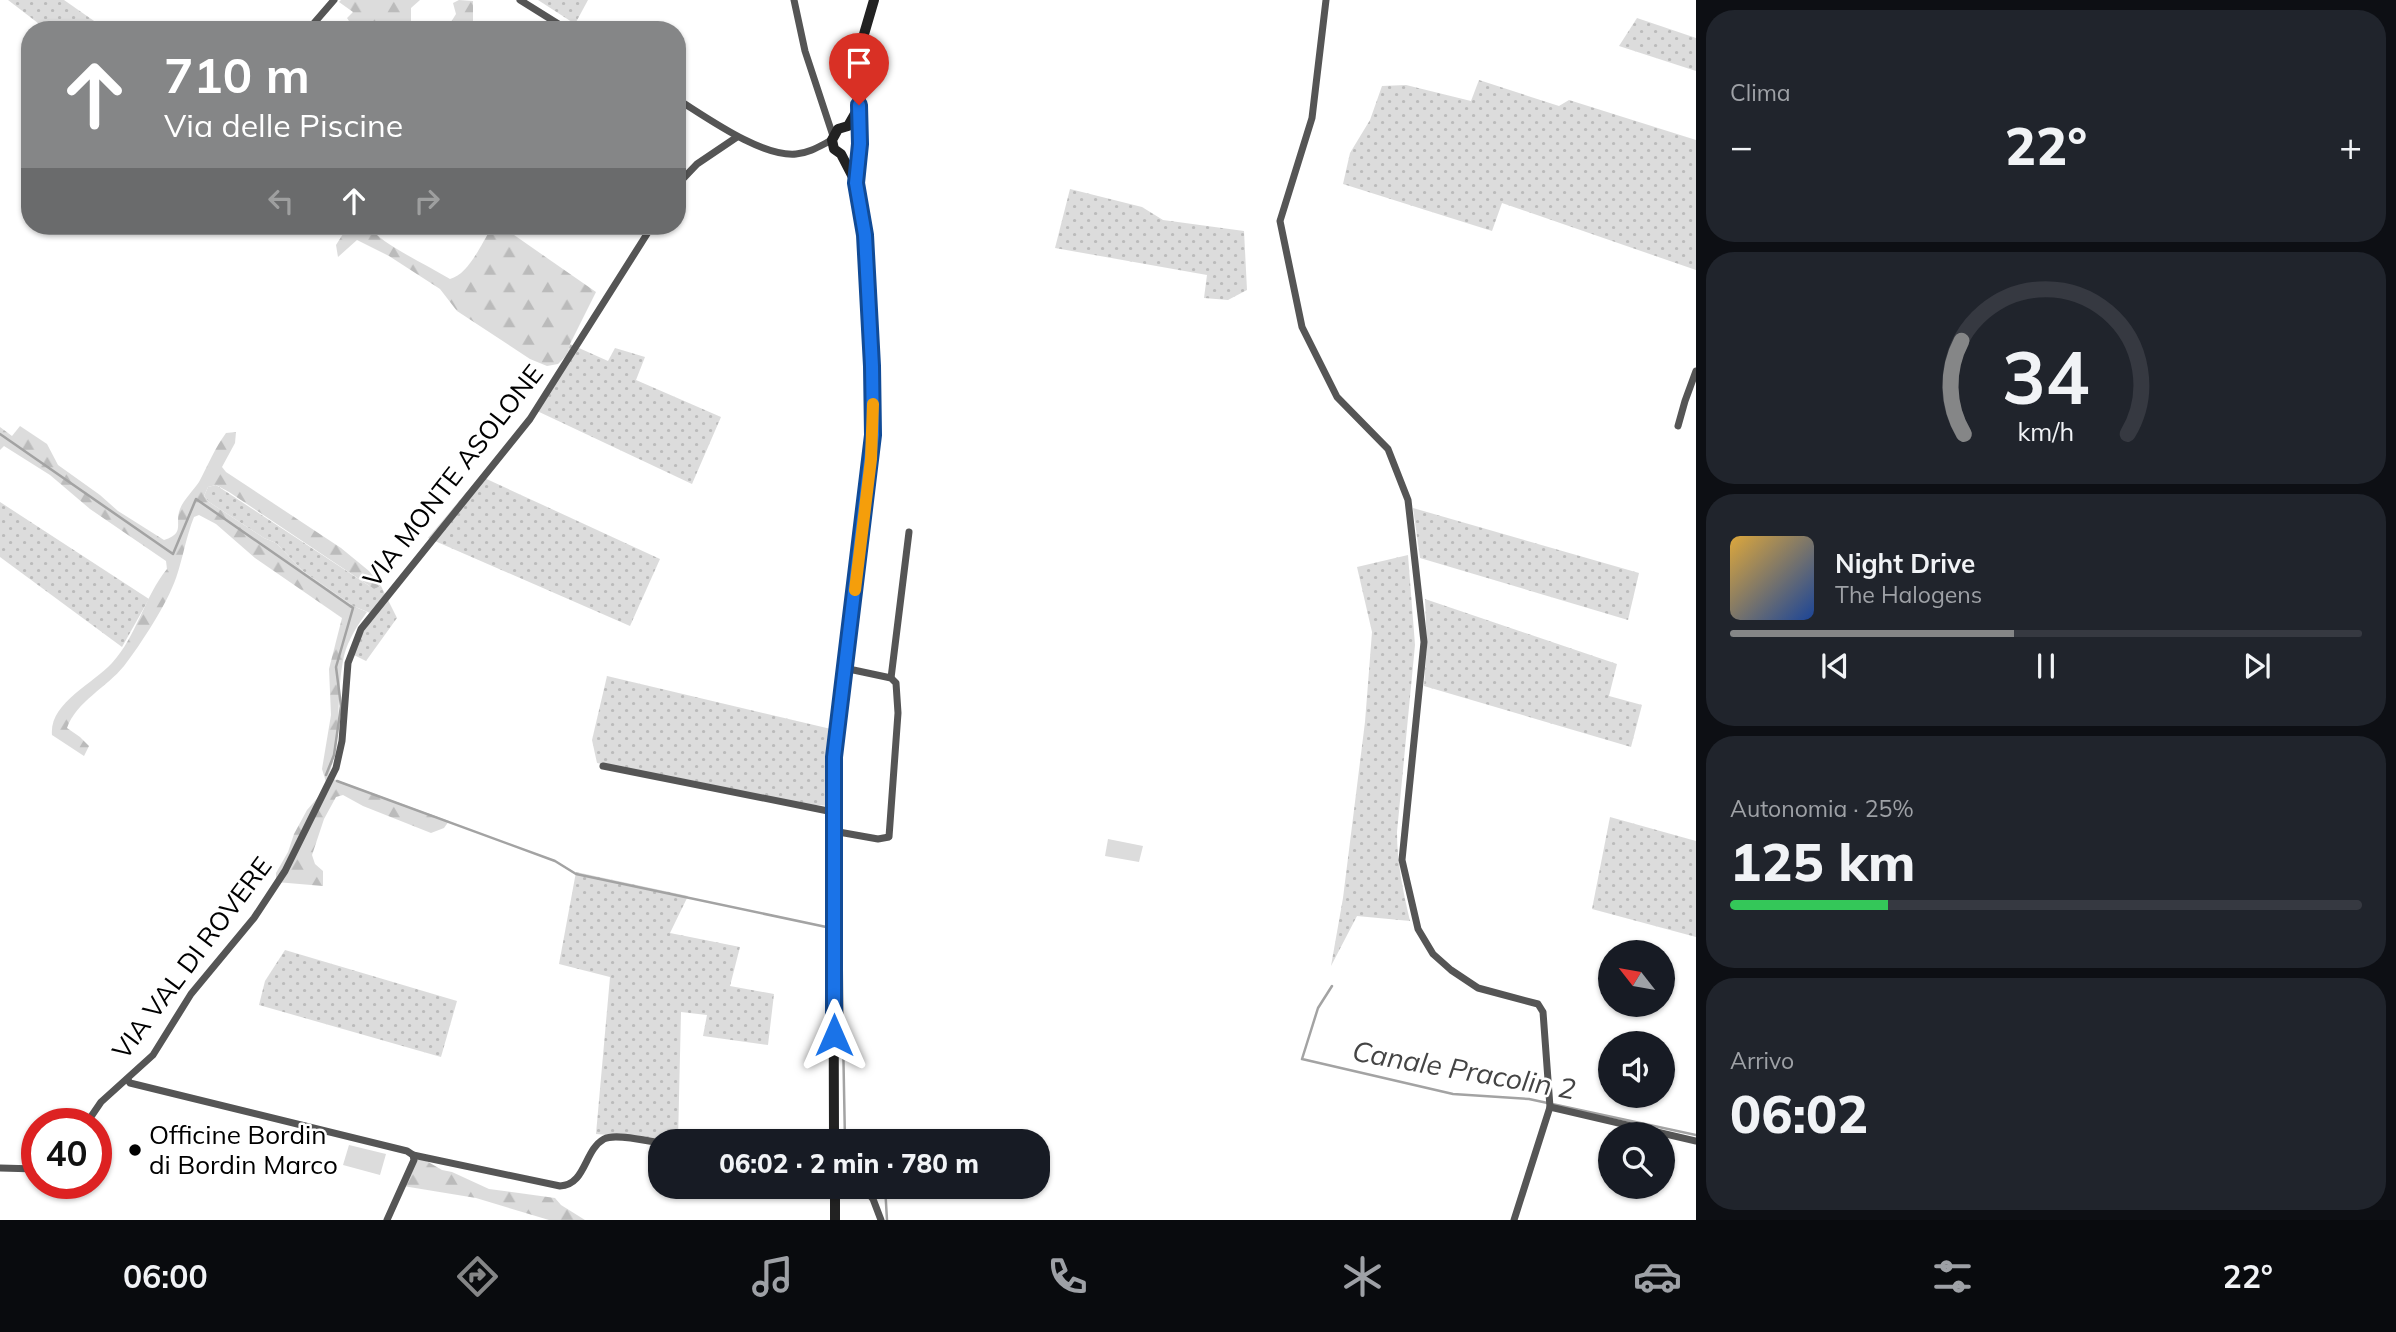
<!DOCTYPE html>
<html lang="it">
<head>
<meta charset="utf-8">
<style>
	body { margin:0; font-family:Mulish,sans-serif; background:#20242c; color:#f1f3f6; height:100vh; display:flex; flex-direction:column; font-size:26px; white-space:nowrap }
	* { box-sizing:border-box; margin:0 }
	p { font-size:23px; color:#9ea1a6 }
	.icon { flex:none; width:38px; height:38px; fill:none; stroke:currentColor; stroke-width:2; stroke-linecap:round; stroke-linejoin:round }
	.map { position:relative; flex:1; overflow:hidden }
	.sheet { display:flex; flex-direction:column; gap:10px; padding:10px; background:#0d0f14; width:700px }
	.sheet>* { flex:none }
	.guide { position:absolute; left:21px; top:21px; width:665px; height:214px; border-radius:28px; box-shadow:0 2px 5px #0004; background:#858687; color:#fff; overflow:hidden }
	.needle { width:46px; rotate:301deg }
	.controls { position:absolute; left:1598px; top:940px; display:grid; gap:14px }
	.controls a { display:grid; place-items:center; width:77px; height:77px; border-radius:50%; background:#171b24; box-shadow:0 2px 5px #0004; font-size:35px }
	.speed { position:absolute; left:21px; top:1108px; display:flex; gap:14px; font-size:35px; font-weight:700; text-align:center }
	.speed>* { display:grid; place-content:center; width:91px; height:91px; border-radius:50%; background:#171b24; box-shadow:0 2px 5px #0004; line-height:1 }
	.speed .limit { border:10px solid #d22; background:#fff; color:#111 }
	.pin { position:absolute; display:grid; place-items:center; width:60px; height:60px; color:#fff; margin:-72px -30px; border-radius:50% 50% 50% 0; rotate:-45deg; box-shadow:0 0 7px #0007 }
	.pin .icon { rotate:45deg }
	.me { position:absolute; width:77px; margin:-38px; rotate:0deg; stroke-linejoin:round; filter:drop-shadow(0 0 5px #0008) }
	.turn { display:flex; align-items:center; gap:24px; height:147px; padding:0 28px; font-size:32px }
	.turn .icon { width:91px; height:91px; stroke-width:2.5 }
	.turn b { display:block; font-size:49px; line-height:60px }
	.lanes { display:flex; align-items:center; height:66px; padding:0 28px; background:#0003; justify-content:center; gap:35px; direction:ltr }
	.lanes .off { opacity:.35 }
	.big { font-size:52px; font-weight:800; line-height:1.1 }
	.sheet .tile { flex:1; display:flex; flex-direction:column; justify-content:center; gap:10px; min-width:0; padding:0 24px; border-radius:28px; background:#20242c }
	.sheet .dial { align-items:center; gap:0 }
	.dial svg { height:182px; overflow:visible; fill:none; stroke:#363941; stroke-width:7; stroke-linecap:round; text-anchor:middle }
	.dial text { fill:#f1f3f6; stroke:none }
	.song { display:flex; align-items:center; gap:21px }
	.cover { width:84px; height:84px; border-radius:10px; background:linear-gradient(135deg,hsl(40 70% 55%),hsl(220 70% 35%)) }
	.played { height:7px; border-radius:4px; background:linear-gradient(90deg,#858687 45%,#363941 45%) }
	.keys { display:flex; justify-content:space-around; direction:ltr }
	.heat { display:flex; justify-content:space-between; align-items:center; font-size:38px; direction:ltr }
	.charge { height:10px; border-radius:5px; background:linear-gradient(90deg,#34c759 25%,#363941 0) }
	.trip { position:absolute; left:648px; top:1129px; width:402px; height:70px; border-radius:28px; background:#171b24; box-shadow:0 2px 5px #0004; font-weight:800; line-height:70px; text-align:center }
	.tab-bar { display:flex; height:112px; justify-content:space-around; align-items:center; background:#090b0e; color:#9ea1a6 }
	.tab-bar .icon { width:49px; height:49px }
	.tab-bar .on { color:#858687 }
	.tab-bar b { font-size:32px; color:#f1f3f6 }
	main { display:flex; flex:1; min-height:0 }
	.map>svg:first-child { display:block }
</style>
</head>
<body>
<main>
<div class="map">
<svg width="1696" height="1220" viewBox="0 0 1696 1220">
	<defs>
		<pattern id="grass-dots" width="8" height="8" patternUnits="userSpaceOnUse" patternTransform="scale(1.75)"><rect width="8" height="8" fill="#dcdcdc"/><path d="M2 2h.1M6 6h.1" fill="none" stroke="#bbb" stroke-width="1.8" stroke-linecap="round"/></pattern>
		<pattern id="forest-firs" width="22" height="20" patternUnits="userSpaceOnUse" patternTransform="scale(1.75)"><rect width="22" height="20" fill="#dcdcdc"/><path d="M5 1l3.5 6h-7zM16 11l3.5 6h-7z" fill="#bbb"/></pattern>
	</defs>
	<rect width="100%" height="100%" fill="#fff"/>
	<g fill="url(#grass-dots)">
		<path d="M8,0H64L107,30H47Z"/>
		<path d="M538,0H588L575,24Z"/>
		<path d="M1637,18L1696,38V71L1619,46Z"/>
		<path d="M1479,80L1559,106L1569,100L1696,140V270L1502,203L1492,231L1343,184L1350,153L1370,120L1382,86L1406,85L1471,101Z"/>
		<path d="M1070,189L1142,207L1163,220L1244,231L1247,290L1228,300L1204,298L1207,275L1055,248Z"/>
		<path d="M570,344L608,361L615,348L645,357L636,380L721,417L692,484L535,410L567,355Z"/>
		<path d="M480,476L660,559L630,626L428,538Z"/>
		<path d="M216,485L374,589L381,586L397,618L366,661L352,654L358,640L375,615L353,606L303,571L276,543L264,538L209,502L204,496L208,487Z"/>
		<path d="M0,502L149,599L122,647L0,557Z"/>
		<path d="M1413,508L1639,573L1628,620L1420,558Z"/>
		<path d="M1408,555L1415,645L1397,832C1397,863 1403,891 1410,921L1357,916L1331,966L1343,898L1365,722L1372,632L1357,567Z"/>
		<path d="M1425,599L1617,664L1609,696L1642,705L1631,747L1424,686L1427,646Z"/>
		<path d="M607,676L831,729L828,806L782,802L597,763L592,740Z"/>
		<path d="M1610,817L1696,841V937L1592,909Z"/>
		<path d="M576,872L688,896L670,933L740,947L730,986L774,994L768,1045L703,1036L707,1015L681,1012L678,1141L596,1134L610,977L559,964Z"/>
		<path d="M285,950L457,1001L441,1057L259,1005L265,981Z"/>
	</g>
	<g fill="url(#forest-firs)">
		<path d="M341,0H420L411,8V21L424,30H355L347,18L353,12L339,2Z"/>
		<path d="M459,0L473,1V25L469,30H446L456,14L453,3Z"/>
		<path d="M348,226H368C381,244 429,266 450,279C469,274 481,244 491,229L501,226L596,292L570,344L567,355L558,364L547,366L530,359L457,311L440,289L389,256L357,240L338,257L336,245Z"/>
		<path d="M20,426L47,444L58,465L100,495L118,511L164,540C186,533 174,524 180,509C184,499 193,491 199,482C208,465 215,448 226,433L236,432L235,443L222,467L226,472L341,548L369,571L381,586L374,589L229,492L216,485L208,487L204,496L209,502L264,538L276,543L303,571L353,606L367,612C357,626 348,640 344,656C335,696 343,738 328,777L449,821L444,828L431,833L363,806L343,795L336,797L324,819L312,855L315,864L323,871V886L276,882V873L288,852L294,834L307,810L320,795L326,782L322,769L331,715L329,669L342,618L255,558L216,524L199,515L194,517C186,537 183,558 176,578C167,604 141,644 124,666C107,687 76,702 67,728L80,737L89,746L84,756L52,735C49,703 93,684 112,663C137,636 144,597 167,569L166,561L90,509L50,475L4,446L0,450V427L12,436Z"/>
		<path d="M418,1156L442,1170L452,1172L489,1189L555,1198L561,1205L585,1220H549L476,1198L403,1186Z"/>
	</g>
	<g fill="#dcdcdc">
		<path d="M1108,839L1143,846L1139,862L1105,856Z"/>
		<path d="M349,1145L386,1154L380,1175L343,1165Z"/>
	</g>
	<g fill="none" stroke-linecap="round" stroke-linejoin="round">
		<g stroke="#a3a3a3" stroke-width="2.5">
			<path d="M0,434L173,554L196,499L353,608L336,667L341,706L334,755L326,775"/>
			<path d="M337,781L555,861L576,874L831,928"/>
			<path d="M838,929L841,930L845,1141"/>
			<path d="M1332,986L1318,1008L1302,1059L1453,1094L1529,1099L1696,1135"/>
			<path d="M885,1186L887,1220"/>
		</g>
		<g stroke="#555" stroke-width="7">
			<path d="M520,0L568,30"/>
			<path d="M794,0L805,51L833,136"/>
			<path d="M1326,0L1312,118L1280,221L1302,327L1337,397L1388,449L1408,500L1424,642L1402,860L1418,929L1433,954L1451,970L1478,988L1538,1004L1543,1012L1550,1107L1514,1220"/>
			<path d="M308,30L334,0"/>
			<path d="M677,99C706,117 761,157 796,154C809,153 820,146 832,140"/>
			<path d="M677,185L697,164L737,137"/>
			<path d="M1678,426L1685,401L1696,371"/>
			<path d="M891,678L909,532"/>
			<path d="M603,766L833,812"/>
			<path d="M833,831L878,839L889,837L898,713L896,683L891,678L844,668"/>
			<path d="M128,1080L130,1083L407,1151L413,1155L414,1160L387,1220"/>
			<path d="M1550,1107L1696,1141"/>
			<path d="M86,1124L101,1102L153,1055L191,994L254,918L285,871L336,768L342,741L348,663L361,629L530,419L652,226"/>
			<path d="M413,1155L560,1186C586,1185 584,1150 604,1139C615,1133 647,1141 660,1143"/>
			<path d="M0,1168L37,1169"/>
			<path d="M863,1186L873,1199L881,1220"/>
		</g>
		<g stroke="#222" stroke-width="10">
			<path d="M856,183L861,126L860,60L862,41L874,0"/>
			<path d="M834,1141L833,775L839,704L871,459L874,414L864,218L856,183L841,154L834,149L832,140L838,129L848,126L860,105"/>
			<path d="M835,1186V1220"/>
		</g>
	</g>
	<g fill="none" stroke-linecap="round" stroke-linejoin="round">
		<g stroke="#114b97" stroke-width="18">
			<path id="route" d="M834,1035V757L873,435L872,366L865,235L856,183L860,144L859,105"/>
		</g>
		<use href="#route" stroke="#1a73e8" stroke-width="12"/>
		<path stroke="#f59e0b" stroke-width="12" d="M855,590L871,459L873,404"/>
	</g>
	<circle fill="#000" stroke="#fff" stroke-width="2.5" cx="135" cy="1150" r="7"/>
	<g text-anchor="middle" stroke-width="5" stroke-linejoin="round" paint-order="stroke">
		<g font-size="26" fill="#000" stroke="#fff">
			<text transform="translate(453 476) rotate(-52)" y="9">VIA MONTE ASOLONE</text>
			<text transform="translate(192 958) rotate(-53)" y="9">VIA VAL DI ROVERE</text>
		</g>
		<g font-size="26" fill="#000" stroke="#fff" text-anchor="start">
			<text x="149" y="1144">Officine Bordin<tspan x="149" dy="30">di Bordin Marco</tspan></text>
		</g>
		<g font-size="28" font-style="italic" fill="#444" stroke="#fff">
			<text transform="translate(1464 1070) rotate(10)" y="10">Canale Pracolin 2</text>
		</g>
	</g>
</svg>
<div class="controls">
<a><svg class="needle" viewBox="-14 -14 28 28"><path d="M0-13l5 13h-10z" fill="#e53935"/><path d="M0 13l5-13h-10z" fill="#9ea1a6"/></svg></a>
<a><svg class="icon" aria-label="sound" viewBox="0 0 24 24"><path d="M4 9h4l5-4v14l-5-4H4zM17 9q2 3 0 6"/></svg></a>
<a><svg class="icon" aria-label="search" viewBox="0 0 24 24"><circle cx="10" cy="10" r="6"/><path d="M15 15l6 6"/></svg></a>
</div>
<div class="speed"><div class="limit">40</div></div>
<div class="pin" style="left:859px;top:105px;background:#d93025"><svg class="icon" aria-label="arrive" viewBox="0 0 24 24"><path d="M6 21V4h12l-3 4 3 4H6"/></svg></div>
<svg class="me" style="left:834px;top:1035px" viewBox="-20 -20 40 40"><path d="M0-17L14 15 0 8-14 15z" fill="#1a73e8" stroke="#fff" stroke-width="4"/></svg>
<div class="trip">06:02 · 2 min · 780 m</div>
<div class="guide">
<div class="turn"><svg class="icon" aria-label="ahead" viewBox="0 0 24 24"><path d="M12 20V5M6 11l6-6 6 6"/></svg><div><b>710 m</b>Via delle Piscine</div></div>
<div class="lanes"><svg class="icon off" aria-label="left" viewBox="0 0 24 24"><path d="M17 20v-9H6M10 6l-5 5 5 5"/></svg><svg class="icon" aria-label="ahead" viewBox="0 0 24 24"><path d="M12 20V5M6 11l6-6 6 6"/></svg><svg class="icon off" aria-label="right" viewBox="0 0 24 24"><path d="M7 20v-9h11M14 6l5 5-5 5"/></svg></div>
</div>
</div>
<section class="sheet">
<div class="tile"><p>Clima</p>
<div class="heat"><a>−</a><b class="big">22°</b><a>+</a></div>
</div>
<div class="tile dial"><svg viewBox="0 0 100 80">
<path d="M14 69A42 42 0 1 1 86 69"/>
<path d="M14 69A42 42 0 0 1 13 28" stroke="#858687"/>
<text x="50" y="56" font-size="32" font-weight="700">34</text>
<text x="50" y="72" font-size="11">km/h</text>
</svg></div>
<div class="tile">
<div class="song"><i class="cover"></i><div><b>Night Drive</b><p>The Halogens</p></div></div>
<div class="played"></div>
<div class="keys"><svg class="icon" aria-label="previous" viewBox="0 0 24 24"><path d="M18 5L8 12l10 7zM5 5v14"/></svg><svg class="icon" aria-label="pause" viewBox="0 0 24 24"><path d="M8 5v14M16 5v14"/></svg><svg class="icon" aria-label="next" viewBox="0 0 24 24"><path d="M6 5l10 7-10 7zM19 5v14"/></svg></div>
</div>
<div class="tile"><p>Autonomia · 25%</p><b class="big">125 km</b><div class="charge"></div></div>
<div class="tile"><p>Arrivo</p><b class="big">06:02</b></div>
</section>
</main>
<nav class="tab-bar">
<b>06:00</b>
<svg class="icon on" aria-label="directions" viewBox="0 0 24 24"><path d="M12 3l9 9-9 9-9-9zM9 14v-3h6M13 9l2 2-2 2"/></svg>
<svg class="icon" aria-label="music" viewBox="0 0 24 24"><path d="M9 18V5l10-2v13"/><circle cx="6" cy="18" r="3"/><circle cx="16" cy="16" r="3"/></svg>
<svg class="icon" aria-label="phone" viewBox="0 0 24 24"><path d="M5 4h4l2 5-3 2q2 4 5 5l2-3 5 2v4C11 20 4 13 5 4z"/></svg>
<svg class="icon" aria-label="climate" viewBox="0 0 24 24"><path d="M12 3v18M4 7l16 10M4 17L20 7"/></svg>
<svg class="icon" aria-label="car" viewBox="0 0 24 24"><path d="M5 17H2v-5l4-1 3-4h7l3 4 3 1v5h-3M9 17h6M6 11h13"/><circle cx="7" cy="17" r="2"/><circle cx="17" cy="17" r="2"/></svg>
<svg class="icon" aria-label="filters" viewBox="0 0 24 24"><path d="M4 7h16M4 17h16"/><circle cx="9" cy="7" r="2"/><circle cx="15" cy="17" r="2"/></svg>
<b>22°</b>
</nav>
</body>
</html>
